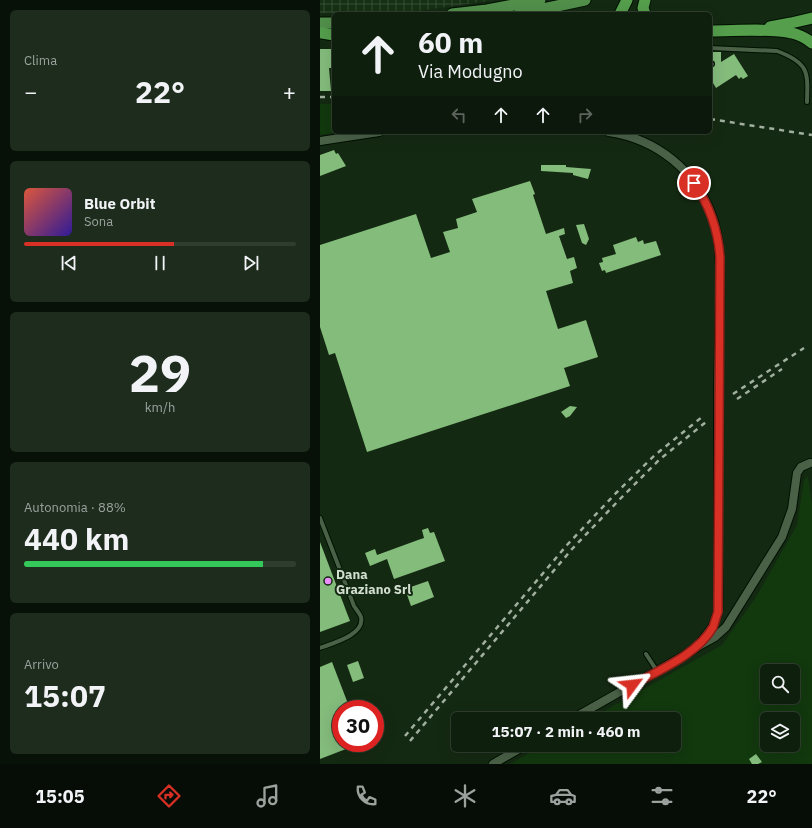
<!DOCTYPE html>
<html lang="it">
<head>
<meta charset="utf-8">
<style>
	body { margin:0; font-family:"IBM Plex Sans",sans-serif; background:#1d2c1c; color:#f1f3f6; height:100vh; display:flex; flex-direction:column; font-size:15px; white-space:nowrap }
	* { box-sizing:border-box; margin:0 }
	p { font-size:13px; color:#9ba29e }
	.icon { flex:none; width:22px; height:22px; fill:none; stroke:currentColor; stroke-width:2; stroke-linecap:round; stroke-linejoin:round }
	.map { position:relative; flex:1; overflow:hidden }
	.drawer { display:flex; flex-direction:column; gap:10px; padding:10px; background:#081108; width:320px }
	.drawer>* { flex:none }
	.banner { position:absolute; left:12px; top:12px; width:380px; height:122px; border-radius:6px; box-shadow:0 4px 16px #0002,0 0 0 1px #2f3d2e; background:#0f1f0e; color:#f1f3f6; overflow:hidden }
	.buttons { position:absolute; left:440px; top:664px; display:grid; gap:8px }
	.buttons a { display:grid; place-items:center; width:40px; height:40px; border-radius:6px; background:#0f1f0e; box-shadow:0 4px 16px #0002,0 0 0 1px #2f3d2e; font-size:20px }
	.speed { position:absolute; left:12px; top:700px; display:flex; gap:8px; font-size:20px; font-weight:700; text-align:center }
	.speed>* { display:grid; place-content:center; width:52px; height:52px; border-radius:50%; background:#0f1f0e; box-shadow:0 4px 16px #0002,0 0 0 1px #2f3d2e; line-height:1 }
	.speed .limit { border:6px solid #d22; background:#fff; color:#111 }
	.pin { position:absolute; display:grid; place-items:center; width:34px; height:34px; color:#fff; margin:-17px; border:2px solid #fff; border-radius:50%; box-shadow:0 1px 4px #0007 }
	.me { position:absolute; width:44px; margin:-22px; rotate:60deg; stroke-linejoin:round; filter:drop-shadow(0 0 3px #0008) }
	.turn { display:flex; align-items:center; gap:14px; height:84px; padding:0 20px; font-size:18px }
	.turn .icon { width:52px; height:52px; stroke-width:2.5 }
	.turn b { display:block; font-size:28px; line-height:34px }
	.lanes { display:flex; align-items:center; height:38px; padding:0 20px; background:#0003; justify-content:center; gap:20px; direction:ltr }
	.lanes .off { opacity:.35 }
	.big { font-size:30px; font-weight:700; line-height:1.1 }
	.drawer .card { flex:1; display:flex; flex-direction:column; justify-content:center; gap:6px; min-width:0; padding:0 14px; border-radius:6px; background:#1d2c1c }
	.drawer .dial { align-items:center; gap:0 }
	.dial b { font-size:52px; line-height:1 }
	.song { display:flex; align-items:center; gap:12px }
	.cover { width:48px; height:48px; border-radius:6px; background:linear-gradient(135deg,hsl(10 70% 55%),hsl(250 70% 35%)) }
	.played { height:4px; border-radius:2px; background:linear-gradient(90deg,#d93025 55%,#2f3d2e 55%) }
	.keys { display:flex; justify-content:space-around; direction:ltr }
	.heat { display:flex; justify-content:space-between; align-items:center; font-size:22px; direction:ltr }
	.charge { height:6px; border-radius:3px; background:linear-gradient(90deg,#34c759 88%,#2f3d2e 0) }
	.trip { position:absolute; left:131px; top:712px; width:230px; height:40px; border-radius:6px; background:#0f1f0e; box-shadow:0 4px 16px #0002,0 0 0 1px #2f3d2e; font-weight:700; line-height:40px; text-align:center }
	.tabs { display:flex; height:64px; justify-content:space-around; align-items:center; background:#060c06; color:#9ba29e }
	.tabs .icon { width:28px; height:28px }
	.tabs .selected { color:#d93025 }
	.tabs b { font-size:18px; color:#f1f3f6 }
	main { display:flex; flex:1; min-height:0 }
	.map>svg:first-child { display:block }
</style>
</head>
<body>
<main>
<section class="drawer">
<div class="card"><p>Clima</p>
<div class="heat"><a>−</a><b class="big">22°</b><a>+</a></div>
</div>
<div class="card">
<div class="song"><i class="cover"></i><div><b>Blue Orbit</b><p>Sona</p></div></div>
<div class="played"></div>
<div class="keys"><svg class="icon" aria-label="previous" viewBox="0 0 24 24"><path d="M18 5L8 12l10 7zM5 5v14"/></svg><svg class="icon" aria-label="pause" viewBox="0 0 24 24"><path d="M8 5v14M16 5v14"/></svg><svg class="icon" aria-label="next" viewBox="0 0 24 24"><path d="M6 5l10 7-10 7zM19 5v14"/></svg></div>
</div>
<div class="card dial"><b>29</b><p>km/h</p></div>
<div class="card"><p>Autonomia · 88%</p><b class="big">440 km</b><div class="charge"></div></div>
<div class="card"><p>Arrivo</p><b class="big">15:07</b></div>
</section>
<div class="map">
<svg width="492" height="764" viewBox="0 0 492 764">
	<defs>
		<pattern id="industrial-grid" width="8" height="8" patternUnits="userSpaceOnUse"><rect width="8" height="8" fill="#163013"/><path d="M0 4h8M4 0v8" fill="none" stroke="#374e34"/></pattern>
	</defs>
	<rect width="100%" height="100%" fill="#142912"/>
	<path fill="url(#industrial-grid)" d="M0,0H175L92,12L0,13Z"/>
	<g fill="#12380e" fill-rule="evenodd">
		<path d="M0,104H14V132H20L0,135Z"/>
		<path d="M488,476L492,503V764H190L223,745H354V719H270L402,645L436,597L477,525L484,480ZM447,671H473V697H447ZM447,719H473V745H447Z"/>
	</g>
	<g fill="#84bc7c">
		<path d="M0,49H14V68H9L11,91H0Z"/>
		<path d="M390,52H401V62L414,54L428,76L423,79L421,77L419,79L416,75L396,88L390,78V68L393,67L395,64L394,61L390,60Z"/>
		<path d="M14,150L16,154L18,153L26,166L0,176V155Z"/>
		<path d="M221,165H246V167L271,169L268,179L253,175V173L221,171Z"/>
		<path d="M210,181L215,194L213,195L226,234L244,228L245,234L239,236L247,259L254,257L257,268L250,271L253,283L226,291L238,329L266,320L278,357L244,368L250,386L47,452L15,353L9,355L0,327V245L96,214L111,258L130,252L123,232L138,228L136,219L157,212L152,199Z"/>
		<path d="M264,224L269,239L266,245L262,243L256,225Z"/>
		<path d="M316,237L318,242L323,240L324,244L336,241L341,255L286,273L285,270L282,271L279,263L283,262L282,258L296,254L293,245Z"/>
		<path d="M250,406L257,407L250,416L246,418L241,412Z"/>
		<path d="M108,528L110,533L114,532L125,561L74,579L67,559L50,566L45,553L55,549L57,555L98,540L104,538L102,530Z"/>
		<path d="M0,542L30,621L0,632Z"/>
		<path d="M108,581L114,597L91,606L85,589Z"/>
		<path d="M38,661L44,678L33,682L27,665Z"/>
		<path d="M12,662L30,709H21V743L39,744L0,759V667Z"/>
		<path d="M436,754L442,762L438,764H432L429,759Z"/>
	</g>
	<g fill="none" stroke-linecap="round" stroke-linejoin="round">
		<g stroke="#011100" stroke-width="6">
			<g id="service">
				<path d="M390,48L457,51C489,63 488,72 487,102"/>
				<path d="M390,64H392"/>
				<path d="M0,518L34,606C36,609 40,614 41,617C45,635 13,643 0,648"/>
				<path d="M326,654L337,671"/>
			</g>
		</g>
		<g stroke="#011100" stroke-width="10">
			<g id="minor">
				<path d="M289,132C336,139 376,170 392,216C402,243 400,273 400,303C399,331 399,359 398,388C398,439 398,491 398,542C398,565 399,589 398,612L393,626L377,647"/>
				<path d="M0,141L59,132"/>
				<path d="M252,719L365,655L377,647L395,637L406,627L462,537L472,509L477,473L481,467L490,463"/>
				<path d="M173,764L206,745"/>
			</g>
		</g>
		<g stroke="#011100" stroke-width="13">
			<g id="primary">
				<path d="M132,14L167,10L220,0"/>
				<path d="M199,14L265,0"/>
				<path d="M0,23H14"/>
			</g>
		</g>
		<g stroke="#011100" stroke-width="13">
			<g id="trunk">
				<path d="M325,0L323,8L325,14"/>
				<path d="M300,14L307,0"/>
				<path d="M450,27L471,23L492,18"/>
				<path d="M390,31C416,31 447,28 472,33C480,35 486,38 492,43"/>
				<path d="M2,33L14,35"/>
			</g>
		</g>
		<use href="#service" stroke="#4a6147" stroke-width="4"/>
		<use href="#minor" stroke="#4a6147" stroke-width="8"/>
		<use href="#primary" stroke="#528f4b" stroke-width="11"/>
		<use href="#trunk" stroke="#549e4c" stroke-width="11"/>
		<g stroke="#a0af9e" stroke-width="2.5" stroke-dasharray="5 5" stroke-linecap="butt">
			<path d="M0,97H14"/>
			<path d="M390,119L492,135"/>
			<path d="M413,394L484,348"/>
			<path d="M417,399L462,369"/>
			<path d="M85,736L247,545L296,493L335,455L382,417"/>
			<path d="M90,741L252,549L301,498L339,460L386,422"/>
		</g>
	</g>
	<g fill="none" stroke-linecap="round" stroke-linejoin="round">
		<g stroke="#8d1f18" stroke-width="10">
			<path id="route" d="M312,685C339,670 378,654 393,627C395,622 396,617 398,612L400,257C398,230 390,206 374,183"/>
		</g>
		<use href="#route" stroke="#d93025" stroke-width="7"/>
	</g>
	<circle fill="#eb8dfb" stroke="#142912" stroke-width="1.5" cx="8" cy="581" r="4"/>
	<g text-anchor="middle" stroke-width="4" stroke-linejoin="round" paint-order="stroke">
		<g font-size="13" font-weight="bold" fill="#d3e0d1" stroke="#142912" text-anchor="start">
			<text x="16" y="579">Dana<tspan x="16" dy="15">Graziano Srl</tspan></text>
		</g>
	</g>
</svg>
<div class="buttons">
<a><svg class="icon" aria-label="search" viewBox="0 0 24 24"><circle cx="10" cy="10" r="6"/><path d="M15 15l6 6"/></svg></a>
<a><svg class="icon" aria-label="layers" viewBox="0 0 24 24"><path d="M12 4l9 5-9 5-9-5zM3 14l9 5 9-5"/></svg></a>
</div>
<div class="speed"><div class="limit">30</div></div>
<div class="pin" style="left:374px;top:183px;background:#d93025"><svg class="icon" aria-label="arrive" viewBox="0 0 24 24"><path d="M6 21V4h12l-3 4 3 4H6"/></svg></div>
<svg class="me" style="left:312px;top:685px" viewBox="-20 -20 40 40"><path d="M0-17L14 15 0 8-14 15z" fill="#d93025" stroke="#fff" stroke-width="4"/></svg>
<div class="trip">15:07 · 2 min · 460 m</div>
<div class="banner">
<div class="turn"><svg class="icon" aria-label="ahead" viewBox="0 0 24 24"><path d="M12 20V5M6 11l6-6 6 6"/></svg><div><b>60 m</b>Via Modugno</div></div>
<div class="lanes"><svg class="icon off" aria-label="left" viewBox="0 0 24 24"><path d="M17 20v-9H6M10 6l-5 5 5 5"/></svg><svg class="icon" aria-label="ahead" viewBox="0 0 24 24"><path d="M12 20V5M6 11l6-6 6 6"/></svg><svg class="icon" aria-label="ahead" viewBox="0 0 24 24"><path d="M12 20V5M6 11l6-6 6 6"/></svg><svg class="icon off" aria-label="right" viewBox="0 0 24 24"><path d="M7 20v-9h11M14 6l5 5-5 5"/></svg></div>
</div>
</div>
</main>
<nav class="tabs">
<b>15:05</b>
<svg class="icon selected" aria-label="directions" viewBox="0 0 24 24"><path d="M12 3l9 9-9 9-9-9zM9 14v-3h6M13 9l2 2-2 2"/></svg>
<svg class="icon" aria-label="music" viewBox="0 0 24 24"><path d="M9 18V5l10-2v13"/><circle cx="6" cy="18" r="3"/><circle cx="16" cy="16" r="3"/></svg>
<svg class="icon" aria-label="phone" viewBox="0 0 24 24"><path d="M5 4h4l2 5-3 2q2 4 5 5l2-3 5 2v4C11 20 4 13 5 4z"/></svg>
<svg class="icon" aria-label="climate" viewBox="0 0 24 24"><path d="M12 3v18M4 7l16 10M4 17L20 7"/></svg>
<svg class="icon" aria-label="car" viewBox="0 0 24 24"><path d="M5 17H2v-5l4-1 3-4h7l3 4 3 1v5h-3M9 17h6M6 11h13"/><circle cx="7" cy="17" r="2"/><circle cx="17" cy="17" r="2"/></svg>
<svg class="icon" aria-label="filters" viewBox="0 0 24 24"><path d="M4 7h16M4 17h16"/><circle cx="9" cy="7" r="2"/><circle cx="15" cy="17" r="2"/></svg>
<b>22°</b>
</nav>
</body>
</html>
